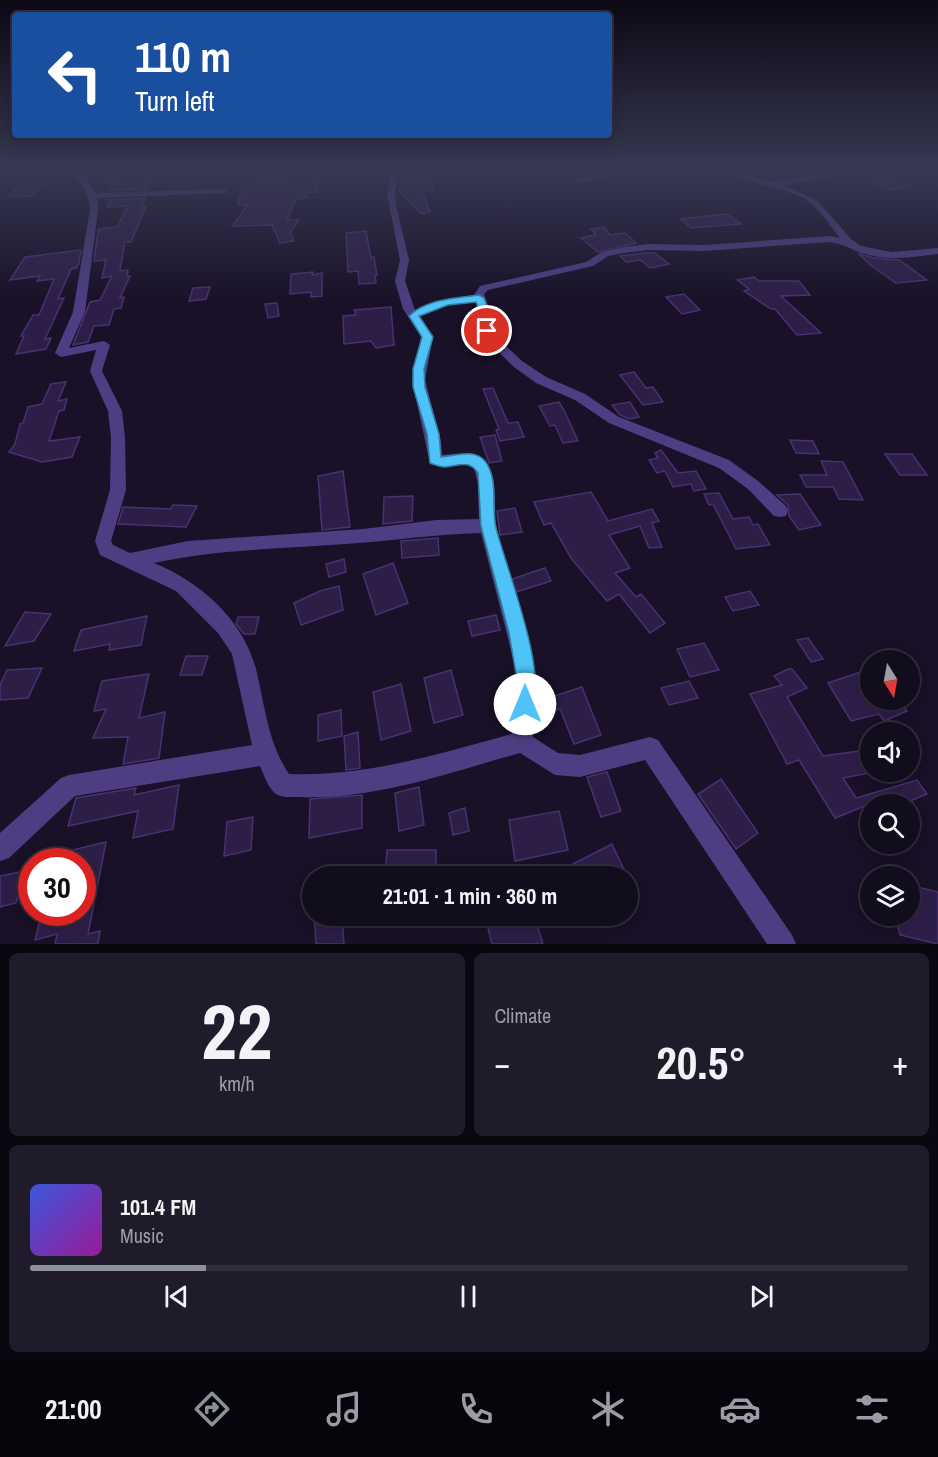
<!DOCTYPE html>
<html lang="en">
<head>
<meta charset="utf-8">
<style>
	body { margin:0; font-family:"Archivo Narrow",sans-serif; background:#1f1b2a; color:#f1f3f6; height:100vh; display:flex; flex-direction:column; font-size:22px; white-space:nowrap }
	* { box-sizing:border-box; margin:0 }
	p { font-size:20px; color:#9c9ca4 }
	.icon { flex:none; width:33px; height:33px; fill:none; stroke:currentColor; stroke-width:2; stroke-linecap:round; stroke-linejoin:round }
	.map { position:relative; height:944px; overflow:hidden }
	.side { display:flex; flex-direction:column; gap:9px; padding:9px; background:#0a0710; flex:1 }
	.side>* { flex:none }
	.hud { position:absolute; left:12px; top:12px; width:600px; height:126px; border-radius:6px; box-shadow:0 3px 15px #0003,0 0 0 2px #312d3b; background:#1a4fa0; color:#fff; overflow:hidden }
	.needle { width:39px; rotate:169deg }
	.fabs { position:absolute; left:860px; top:650px; display:grid; gap:12px }
	.fabs a { display:grid; place-items:center; width:60px; height:60px; border-radius:50%; background:#120d1d; box-shadow:0 3px 15px #0003,0 0 0 2px #312d3b; font-size:30px }
	.speed { position:absolute; left:18px; top:848px; display:flex; gap:12px; font-size:30px; font-weight:700; text-align:center }
	.speed>* { display:grid; place-content:center; width:78px; height:78px; border-radius:50%; background:#120d1d; box-shadow:0 3px 15px #0003,0 0 0 2px #312d3b; line-height:1 }
	.speed .limit { border:9px solid #d22; background:#fff; color:#111 }
	.pin { position:absolute; display:grid; place-items:center; width:51px; height:51px; color:#fff; margin:-26px; border:3px solid #fff; border-radius:50%; box-shadow:0 2px 6px #0007 }
	.me { position:absolute; width:66px; margin:-33px; rotate:0deg; stroke-linejoin:round; filter:drop-shadow(0 0 4px #0008) }
	.turn { display:flex; align-items:center; gap:21px; height:126px; padding:0 24px; font-size:27px }
	.turn .icon { width:78px; height:78px; stroke-width:2.5 }
	.turn b { display:block; font-size:42px; line-height:51px }
	.big { font-size:45px; font-weight:700; line-height:1.1 }
	.side .widget { flex:1; display:flex; flex-direction:column; justify-content:center; gap:9px; min-width:0; padding:0 21px; border-radius:9px; background:#1f1b2a }
	.side .dial { align-items:center; gap:0 }
	.dial b { font-size:78px; line-height:1 }
	.song { display:flex; align-items:center; gap:18px }
	.cover { width:72px; height:72px; border-radius:9px; background:linear-gradient(135deg,hsl(230 70% 55%),hsl(300 70% 35%)) }
	.played { height:6px; border-radius:3px; background:linear-gradient(90deg,#8c9099 20%,#312d3b 20%) }
	.keys { display:flex; justify-content:space-around; direction:ltr }
	.heat { display:flex; justify-content:space-between; align-items:center; font-size:33px; direction:ltr }
	.side .tiles { flex:1; display:grid; gap:9px; grid-template-columns:1fr 1fr }
	.widget:last-child { grid-column:span 2 }
	.trip { position:absolute; left:302px; top:866px; width:336px; height:60px; border-radius:30px; background:#120d1d; box-shadow:0 3px 15px #0003,0 0 0 2px #312d3b; font-weight:700; line-height:60px; text-align:center }
	.menu { display:flex; height:96px; justify-content:space-around; align-items:center; background:#07050c; color:#9c9ca4 }
	.menu .icon { width:42px; height:42px }
	.menu .active { color:#8c9099 }
	.menu b { font-size:27px; color:#f1f3f6 }
	.map>svg:first-child { display:block }
</style>
</head>
<body>
<div class="map">
<svg width="938" height="944" viewBox="0 0 938 944">
	<rect width="100%" height="100%" fill="#181127"/>
	<g fill="#2d1e47" stroke="#493171" stroke-width="1.5">
		<path d="M120,171H144L142,175H153L144,189L109,190L113,182L107,183Z"/>
		<path d="M287,171H317V192L305,193L308,197L296,199L287,220H299L290,233L294,241L280,243L272,225L232,226L248,205H238L244,181L279,179L278,177L285,176Z"/>
		<path d="M430,177L434,190L423,192L430,212L421,214L398,189L401,187L400,179Z"/>
		<path d="M892,178L910,187L891,190L873,181Z"/>
		<path d="M45,181L32,196L8,197L23,183Z"/>
		<path d="M145,198L141,207L146,206L131,242H125L120,271L128,270L127,276H130L120,298L124,297L121,308L114,309L109,325L94,326L88,342L73,345L90,302L100,300L112,276L102,278L106,260L94,261L98,231L99,229L117,227L128,206L107,207L112,200H105Z"/>
		<path d="M727,214L741,224L691,228L681,219Z"/>
		<path d="M604,227L610,235L625,233L636,243L598,252L581,238L596,235L591,229Z"/>
		<path d="M366,231L371,258L374,257L377,275H375L376,283L359,284L358,271L348,272L346,233Z"/>
		<path d="M81,250L79,263L76,268L71,269L58,299L64,298L45,339L51,338L46,349L16,354L24,336H21L33,315H39L54,279L37,281L40,276L10,280L25,257Z"/>
		<path d="M645,253H655L669,264L650,268L641,260L626,262L620,256Z"/>
		<path d="M859,254L874,258L899,260L927,280L896,283L869,264Z"/>
		<path d="M313,272L312,275L322,273V296L311,297V292L290,294L291,274Z"/>
		<path d="M754,277L759,281H799L810,295L781,296L821,333L797,335L775,309H771L744,291L749,289L737,280Z"/>
		<path d="M210,287L206,299L189,301L193,288Z"/>
		<path d="M684,294L700,310L682,314L666,297Z"/>
		<path d="M277,303L279,316L268,318L265,304Z"/>
		<path d="M391,307L394,345L376,348L371,341L344,344L343,316L356,315L354,310Z"/>
		<path d="M634,372L646,388L653,387L663,402L643,405L620,375Z"/>
		<path d="M66,382L58,401L67,399L64,410L59,411L49,441L80,437L72,457L42,462L9,452L15,444L20,424L23,423L28,407L42,404L51,384Z"/>
		<path d="M493,388L508,423L518,422L524,437L500,441L496,430L499,429L483,389Z"/>
		<path d="M559,402L565,412L578,441L563,443L555,425L550,426L539,406Z"/>
		<path d="M630,402L639,417L629,419L620,415L612,405Z"/>
		<path d="M495,435L502,461L489,463L480,437Z"/>
		<path d="M790,440L813,441L819,454L796,453Z"/>
		<path d="M661,450L678,473L696,471L706,489L694,491L691,484L673,487L665,471L657,473L649,460L658,458L655,453Z"/>
		<path d="M885,454H912L927,475H900Z"/>
		<path d="M821,461L843,462L863,500L839,499L833,487H806L800,475H827Z"/>
		<path d="M343,471L350,527L322,530L318,476Z"/>
		<path d="M591,492L608,521L652,509L659,521L652,523L662,547L649,548L640,526L609,535L630,568L615,573L636,597L641,594L665,623L650,633L619,594L607,601L571,558L551,523L544,525L534,502Z"/>
		<path d="M719,493L733,519L749,517L753,525L758,524L770,545L736,549L713,504L709,505L704,494Z"/>
		<path d="M800,494L816,518L821,525L799,530L789,516L788,505L777,495Z"/>
		<path d="M413,496L412,521L383,524L384,497Z"/>
		<path d="M173,505L197,506L186,527L118,524L123,507L170,509Z"/>
		<path d="M515,508L522,532L500,535L497,511Z"/>
		<path d="M438,538L439,555L402,558L401,541Z"/>
		<path d="M344,559L346,572L329,577L326,564Z"/>
		<path d="M393,563L408,603L376,615L363,574Z"/>
		<path d="M545,568L551,581L516,592L512,579Z"/>
		<path d="M339,586L343,610L301,625L294,603L320,591Z"/>
		<path d="M750,591L759,605L733,611L725,597Z"/>
		<path d="M25,612L51,614L34,641L5,646Z"/>
		<path d="M496,615L500,630L472,636L468,621Z"/>
		<path d="M147,616L141,645L109,650L110,644L74,651L81,630Z"/>
		<path d="M238,617H259L255,634H244L236,624Z"/>
		<path d="M808,638L823,659L811,662L797,640Z"/>
		<path d="M704,643L719,670L690,677L677,649Z"/>
		<path d="M186,656H208L202,675H180Z"/>
		<path d="M42,668L28,698L0,700V685L7,670Z"/>
		<path d="M788,669H792L807,688L787,697L823,756L859,751L870,747V773L843,778L856,798L917,780L927,794L903,804H870L835,818L799,760L787,764L750,694L782,685L774,676Z"/>
		<path d="M870,669V699H897L907,711L884,721L879,714L851,721L828,683Z"/>
		<path d="M451,670L463,715L434,723L424,678Z"/>
		<path d="M149,674L139,718L165,712L159,758L123,764L128,737L93,738L106,709L94,711L102,681Z"/>
		<path d="M689,681L698,698L669,705L661,688Z"/>
		<path d="M401,684L411,731L381,740L373,692Z"/>
		<path d="M582,687L601,735L574,744L560,709L538,716L539,701Z"/>
		<path d="M341,710L342,736L318,741V715Z"/>
		<path d="M358,732L360,768L346,770L344,736Z"/>
		<path d="M607,772L621,811L601,817L587,777Z"/>
		<path d="M721,779L758,833L736,849L698,794Z"/>
		<path d="M179,785L173,829L133,838L138,811L68,826L76,798L136,788L134,795Z"/>
		<path d="M419,787L424,825L399,831L395,793Z"/>
		<path d="M362,795V828L309,838L310,799Z"/>
		<path d="M465,808L469,831L453,835L449,813Z"/>
		<path d="M559,811L568,850L515,861L509,820Z"/>
		<path d="M253,817L251,850L224,856L227,822Z"/>
		<path d="M106,842L88,934L100,931L98,944H55L57,934L35,940L42,912H82V861H44L43,857Z"/>
		<path d="M612,844L627,876H549Z"/>
		<path d="M387,850H436V876H385Z"/>
		<path d="M25,871L16,903L0,907V876Z"/>
		<path d="M909,885L938,892V944L900,935L895,915H909Z"/>
		<path d="M314,915H342L344,944H316Z"/>
		<path d="M498,915H534L543,944H492L486,920Z"/>
	</g>
	<g fill="none" stroke-linecap="round" stroke-linejoin="round">
		<g fill="#4d3e83" fill-rule="evenodd">
			<path d="M73,171H81L95,193L224,189L228,191L224,193L97,198L98,209L85,312L69,348L104,341L110,345L102,371L122,411L125,438L126,490L111,541L113,545L130,553L188,541L363,529L436,520L479,519L478,484L474,468C462,459 444,468 430,464L412,380L421,337L403,309L395,281L400,260L387,194L392,171H400L395,191L396,205L409,260L405,281L415,310L442,300L474,295L480,286L586,262L602,252L624,247L648,244L704,245L829,236L840,238C829,224 820,209 805,199C783,186 750,187 730,171C746,171 760,183 775,181C805,178 833,171 864,171L783,185L817,200L851,239L861,246L892,252L938,248V254C914,257 889,261 865,254C851,250 845,244 829,242L704,251L648,250L624,253L608,256L593,266L488,290L484,294L495,325L494,335L522,361L546,377L585,394L619,417L729,460L758,481L786,506L788,511L786,516L780,517L774,516L748,489L719,468L609,423L575,400L536,383L514,367L482,336L483,325L476,301L447,305L420,317L433,337L425,380L441,441L442,455C457,454 475,449 486,462C499,479 493,506 496,525C505,578 530,628 537,682C539,700 535,719 533,737L558,753L580,755L650,737L658,740L792,935L796,944H767L645,760L580,777L555,775L520,753C448,773 374,800 299,797C292,797 282,798 276,794C268,788 264,775 260,766L75,796L9,858L0,861V833L61,778L69,775L252,745L232,654L218,633L176,591L100,555L95,541L110,490L111,438L108,411L90,371L96,350L61,357L55,353L73,312L90,209L88,196ZM481,533L514,662L517,689L512,734C438,754 366,777 289,774C268,743 265,706 256,669C243,620 201,582 154,563C216,549 282,549 345,544C391,541 435,534 481,533Z"/>
			<path d="M622,171H639L580,182L576,180Z"/>
		</g>
	</g>
	<linearGradient id="sky" x2="0" y2="1"><stop stop-color="#0d0915"/><stop offset="0.56" stop-color="#373852"/><stop offset="1" stop-color="#373852" stop-opacity="0"/></linearGradient>
	<rect width="938" height="303" fill="url(#sky)"/>
	<path fill="#4fc3f7" stroke="#337fa1" stroke-width="1.5" d="M479,295L484,298L494,325L491,333L482,331L484,325L476,302L448,305L419,316L433,337L424,369L425,387L439,434L441,457C455,456 474,448 485,461C499,479 491,508 496,528C507,571 548,672 532,710L525,713L519,710L516,704L518,685L509,633L481,526L478,473C469,459 459,466 445,467C440,467 435,465 430,463L427,434L413,387V369L422,337L409,316C426,299 456,298 479,295Z"/>
</svg>
<div class="fabs">
<a><svg class="needle" viewBox="-14 -14 28 28"><path d="M0-13l5 13h-10z" fill="#e53935"/><path d="M0 13l5-13h-10z" fill="#9c9ca4"/></svg></a>
<a><svg class="icon" aria-label="sound" viewBox="0 0 24 24"><path d="M4 9h4l5-4v14l-5-4H4zM17 9q2 3 0 6"/></svg></a>
<a><svg class="icon" aria-label="search" viewBox="0 0 24 24"><circle cx="10" cy="10" r="6"/><path d="M15 15l6 6"/></svg></a>
<a><svg class="icon" aria-label="layers" viewBox="0 0 24 24"><path d="M12 4l9 5-9 5-9-5zM3 14l9 5 9-5"/></svg></a>
</div>
<div class="speed"><div class="limit">30</div></div>
<div class="pin" style="left:487px;top:331px;background:#d93025"><svg class="icon" aria-label="arrive" viewBox="0 0 24 24"><path d="M6 21V4h12l-3 4 3 4H6"/></svg></div>
<svg class="me" style="left:525px;top:704px" viewBox="-20 -20 40 40"><circle r="19" fill="#fff"/><path d="M0-13L10 11 0 6-10 11z" fill="#4fc3f7"/></svg>
<div class="trip">21:01 · 1 min · 360 m</div>
<div class="hud">
<div class="turn"><svg class="icon" aria-label="left" viewBox="0 0 24 24"><path d="M17 20v-9H6M10 6l-5 5 5 5"/></svg><div><b>110 m</b>Turn left</div></div>
</div>
</div>
<section class="side">
<div class="tiles">
<div class="widget dial"><b>22</b><p>km/h</p></div>
<div class="widget"><p>Climate</p>
<div class="heat"><a>−</a><b class="big">20.5°</b><a>+</a></div>
</div>
<div class="widget">
<div class="song"><i class="cover"></i><div><b>101.4 FM</b><p>Music</p></div></div>
<div class="played"></div>
<div class="keys"><svg class="icon" aria-label="previous" viewBox="0 0 24 24"><path d="M18 5L8 12l10 7zM5 5v14"/></svg><svg class="icon" aria-label="pause" viewBox="0 0 24 24"><path d="M8 5v14M16 5v14"/></svg><svg class="icon" aria-label="next" viewBox="0 0 24 24"><path d="M6 5l10 7-10 7zM19 5v14"/></svg></div>
</div>
</div>
</section>
<nav class="menu">
<b>21:00</b>
<svg class="icon active" aria-label="directions" viewBox="0 0 24 24"><path d="M12 3l9 9-9 9-9-9zM9 14v-3h6M13 9l2 2-2 2"/></svg>
<svg class="icon" aria-label="music" viewBox="0 0 24 24"><path d="M9 18V5l10-2v13"/><circle cx="6" cy="18" r="3"/><circle cx="16" cy="16" r="3"/></svg>
<svg class="icon" aria-label="phone" viewBox="0 0 24 24"><path d="M5 4h4l2 5-3 2q2 4 5 5l2-3 5 2v4C11 20 4 13 5 4z"/></svg>
<svg class="icon" aria-label="climate" viewBox="0 0 24 24"><path d="M12 3v18M4 7l16 10M4 17L20 7"/></svg>
<svg class="icon" aria-label="car" viewBox="0 0 24 24"><path d="M5 17H2v-5l4-1 3-4h7l3 4 3 1v5h-3M9 17h6M6 11h13"/><circle cx="7" cy="17" r="2"/><circle cx="17" cy="17" r="2"/></svg>
<svg class="icon" aria-label="filters" viewBox="0 0 24 24"><path d="M4 7h16M4 17h16"/><circle cx="9" cy="7" r="2"/><circle cx="15" cy="17" r="2"/></svg>
</nav>
</body>
</html>
